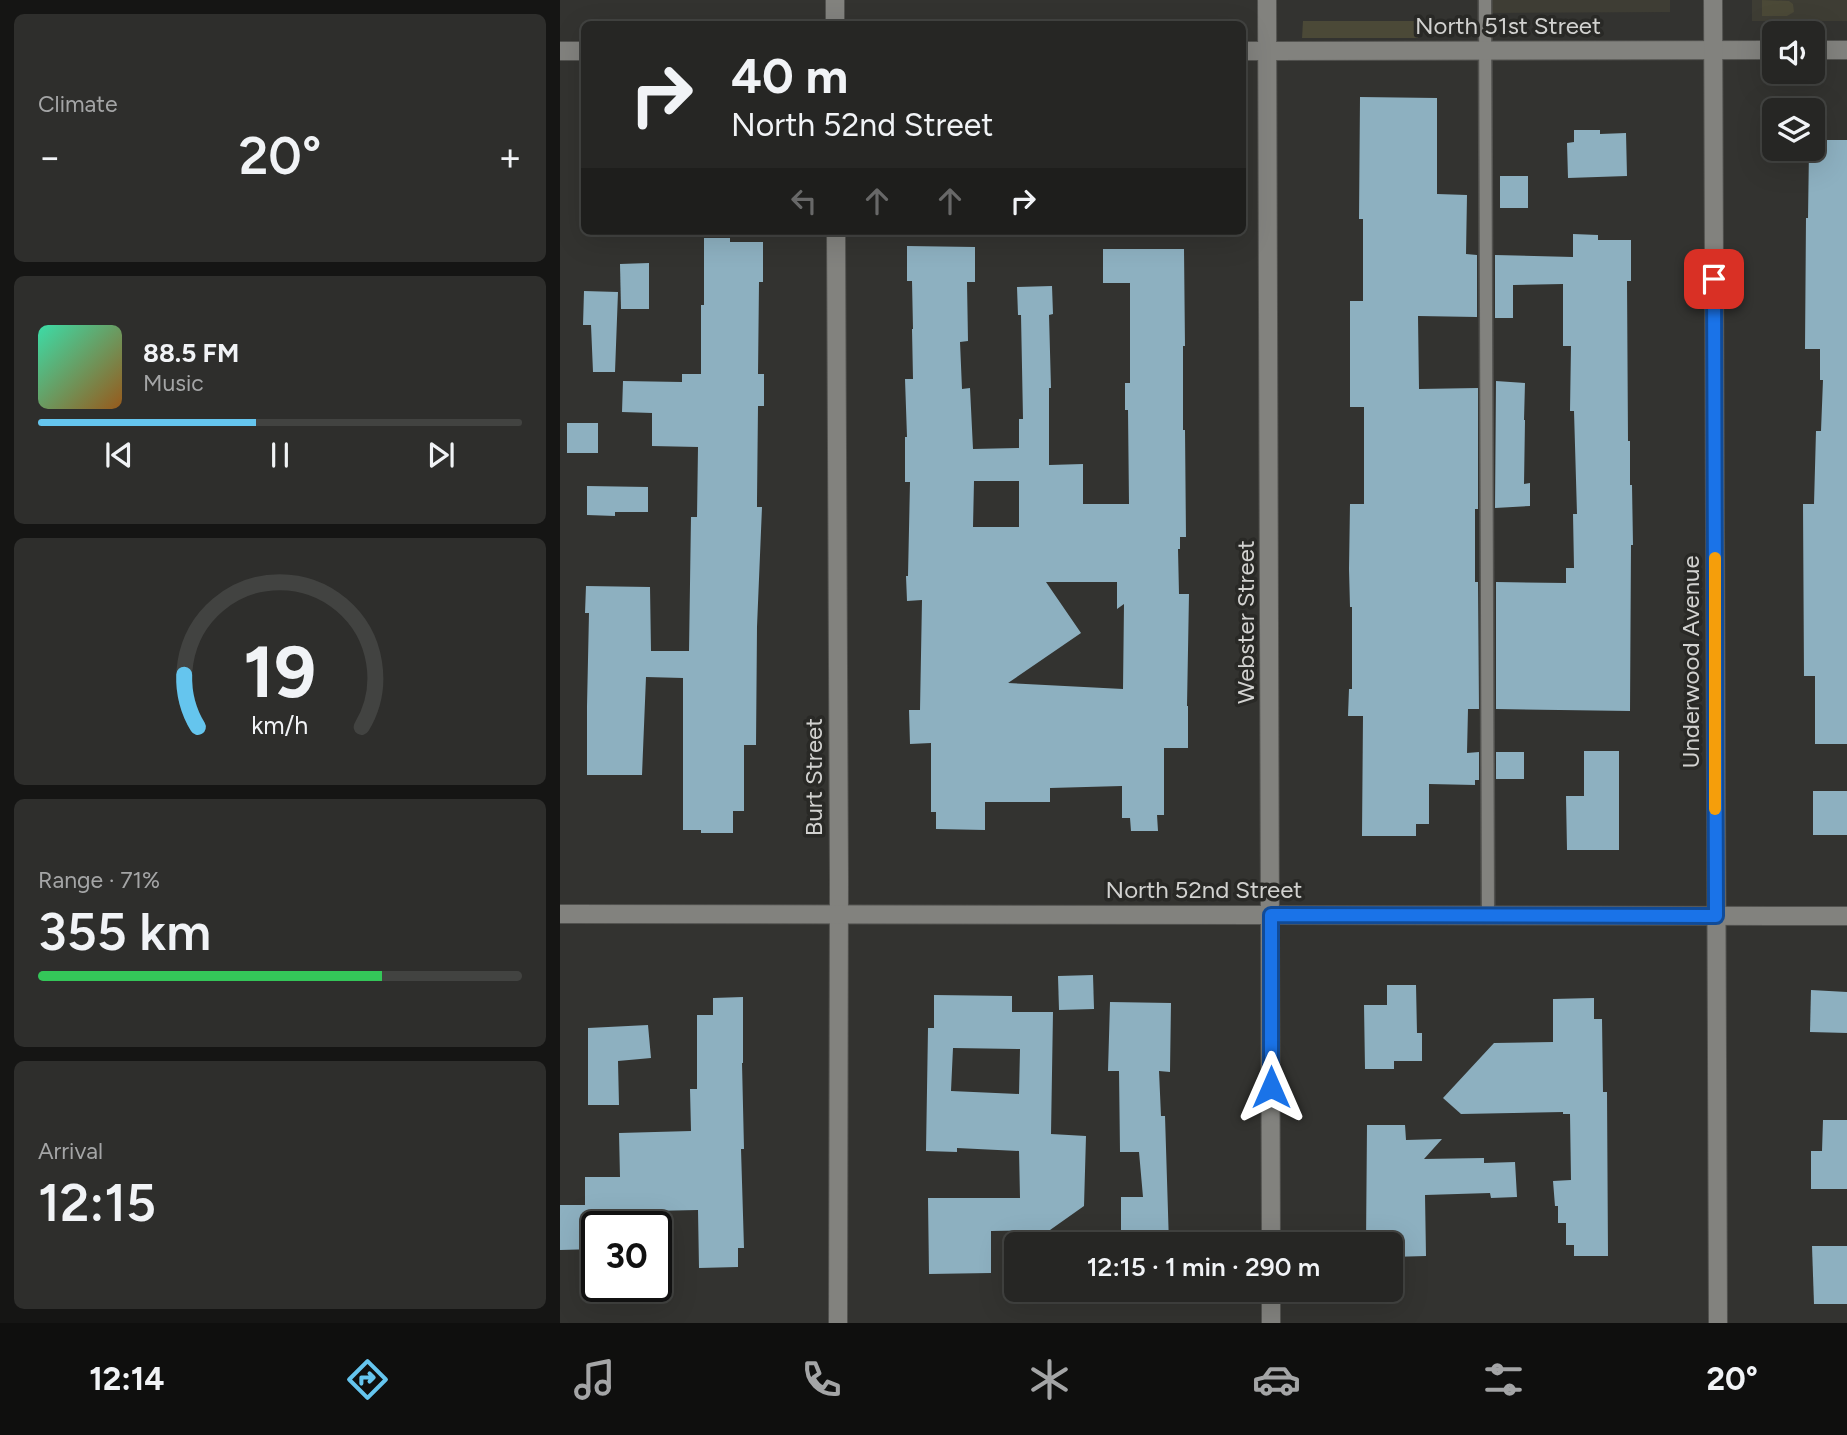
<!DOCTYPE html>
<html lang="en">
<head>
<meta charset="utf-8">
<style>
	body { margin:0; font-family:Figtree,sans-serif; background:#2e2e2c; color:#f1f3f6; height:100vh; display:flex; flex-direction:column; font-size:26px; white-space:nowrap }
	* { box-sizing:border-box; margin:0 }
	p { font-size:23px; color:#a4a5a6 }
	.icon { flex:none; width:38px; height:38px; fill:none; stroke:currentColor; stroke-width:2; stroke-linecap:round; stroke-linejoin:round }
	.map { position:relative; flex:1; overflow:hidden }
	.sheet { display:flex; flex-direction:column; gap:14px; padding:14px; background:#151514; width:560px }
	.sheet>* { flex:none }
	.guide { position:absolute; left:21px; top:21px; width:665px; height:214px; border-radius:10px; box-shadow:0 7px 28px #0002,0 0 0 2px #424341; background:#262624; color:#f1f3f6; overflow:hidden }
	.buttons { position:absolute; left:1202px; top:21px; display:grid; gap:14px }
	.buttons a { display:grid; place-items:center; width:63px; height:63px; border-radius:10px; background:#262624; box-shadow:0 7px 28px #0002,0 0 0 2px #424341; font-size:35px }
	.speed { position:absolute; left:21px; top:1211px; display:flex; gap:14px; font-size:35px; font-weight:700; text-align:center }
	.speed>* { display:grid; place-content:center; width:91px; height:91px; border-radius:50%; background:#262624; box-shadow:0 7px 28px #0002,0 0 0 2px #424341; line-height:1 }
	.speed .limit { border:4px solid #111; border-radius:10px; background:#fff; color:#111 }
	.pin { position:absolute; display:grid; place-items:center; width:60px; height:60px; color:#fff; margin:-30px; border-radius:14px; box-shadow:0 4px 10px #0006 }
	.me { position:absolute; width:77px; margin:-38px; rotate:0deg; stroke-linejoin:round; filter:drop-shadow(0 0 5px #0008) }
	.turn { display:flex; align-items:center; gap:24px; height:147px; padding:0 35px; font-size:32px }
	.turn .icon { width:91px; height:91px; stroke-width:2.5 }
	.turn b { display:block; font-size:49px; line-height:60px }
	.lanes { display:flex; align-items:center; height:66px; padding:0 35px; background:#0003; justify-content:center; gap:35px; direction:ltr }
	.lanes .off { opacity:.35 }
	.big { font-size:52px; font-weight:600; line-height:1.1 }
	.sheet .card { flex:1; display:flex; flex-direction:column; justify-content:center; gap:10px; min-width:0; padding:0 24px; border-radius:10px; background:#2e2e2c }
	.sheet .dial { align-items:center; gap:0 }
	.dial svg { height:182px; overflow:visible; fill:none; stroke:#424341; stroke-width:7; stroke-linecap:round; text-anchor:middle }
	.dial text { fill:#f1f3f6; stroke:none }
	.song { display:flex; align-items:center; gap:21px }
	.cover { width:84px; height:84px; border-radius:10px; background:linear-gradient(135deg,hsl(160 70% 55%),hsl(30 70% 35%)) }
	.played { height:7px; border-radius:4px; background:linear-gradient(90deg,#65c5ee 45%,#424341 45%) }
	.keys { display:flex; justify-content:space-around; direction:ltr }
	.heat { display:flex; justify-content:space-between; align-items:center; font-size:38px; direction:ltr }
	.charge { height:10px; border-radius:5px; background:linear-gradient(90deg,#34c759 71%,#424341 0) }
	.trip { position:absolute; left:444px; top:1232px; width:399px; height:70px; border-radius:10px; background:#262624; box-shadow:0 7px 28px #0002,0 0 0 2px #424341; font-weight:600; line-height:70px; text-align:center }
	.menu { display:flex; height:112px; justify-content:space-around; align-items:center; background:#0f0f0e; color:#a4a5a6 }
	.menu .icon { width:49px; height:49px }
	.menu .current { color:#65c5ee }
	.menu b { font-size:32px; color:#f1f3f6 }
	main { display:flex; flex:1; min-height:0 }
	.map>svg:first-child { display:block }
</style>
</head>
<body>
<main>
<section class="sheet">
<div class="card"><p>Climate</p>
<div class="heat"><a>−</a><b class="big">20°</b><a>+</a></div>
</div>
<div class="card">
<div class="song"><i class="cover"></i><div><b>88.5 FM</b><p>Music</p></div></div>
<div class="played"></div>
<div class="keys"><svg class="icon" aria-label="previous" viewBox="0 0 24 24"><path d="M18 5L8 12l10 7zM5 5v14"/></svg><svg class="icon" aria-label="pause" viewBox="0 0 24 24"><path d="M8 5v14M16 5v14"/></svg><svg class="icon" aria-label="next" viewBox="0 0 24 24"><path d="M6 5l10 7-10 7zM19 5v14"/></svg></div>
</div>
<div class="card dial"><svg viewBox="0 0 100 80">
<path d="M14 69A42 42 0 1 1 86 69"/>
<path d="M14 69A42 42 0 0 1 8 46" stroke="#65c5ee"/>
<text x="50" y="56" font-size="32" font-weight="700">19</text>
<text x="50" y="72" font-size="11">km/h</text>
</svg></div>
<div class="card"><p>Range · 71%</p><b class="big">355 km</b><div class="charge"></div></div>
<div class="card"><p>Arrival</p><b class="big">12:15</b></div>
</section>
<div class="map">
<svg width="1287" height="1323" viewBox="0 0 1287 1323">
	<rect width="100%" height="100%" fill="#333330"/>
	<g fill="#3e3d34">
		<path d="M929,0H1110V12L929,13Z"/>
		<rect x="1192" y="0" width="95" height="21"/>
	</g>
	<g fill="#4b4937">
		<path d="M1202,0L1229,1L1233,4L1234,12L1227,16H1202Z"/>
		<path d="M743,21H858V38H742Z"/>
	</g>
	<g fill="#8db0c0" fill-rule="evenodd">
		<path d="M800,97L877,98V194L907,195L906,254L917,255V317L858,316L859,389L918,388V509H915V582H918L919,709H908L907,753L919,752V780H915V785L869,784V824H856V836H802L803,716H788L789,689H792V607H790L789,569L790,504H804V407H790V301H803V219H799Z"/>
		<path d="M1014,130H1040V134L1066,133L1067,176L1008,178L1007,143L1014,142Z"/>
		<path d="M1264,140H1287V744H1255V676H1244L1243,504H1254L1256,431H1261L1263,380H1260V349H1245L1246,218H1248L1249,149L1263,150Z"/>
		<rect x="940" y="176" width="28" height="32"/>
		<path d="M1013,234L1038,235V240H1071V281H1067L1068,441H1070V485H1072L1073,545H1071L1070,711L936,709V582L1006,583V568H1014L1013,514H1017L1014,411H1010L1011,346H1003V284L953,285V318H935V255L1013,257Z"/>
		<path d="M144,238H170V242H203V282H199L198,374H204V406H198L197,500V507H202L197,627L196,745H184V811H173V833H141V830H123V678L86,677L82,775H27V706L29,613H25L26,586L90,587L91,651H129L131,517H137L138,447L92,446V413L62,412L63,381L122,382V374H141V305H144Z"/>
		<path d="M347,246L415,247V282H407L408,341L400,342L402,389L410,388L413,449L459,448V419H463L461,315H458L457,287L492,286L493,314L489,315L491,388H489V465L523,464V504H569L568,410H565V383H570V283H543V249H624L625,346H623V430H625L626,537H620V549H618L619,594H629L627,706H628V748H604V815H597L598,831H571L570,818H562V786L490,788V802H425V830L376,829V812H371V743L350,744L349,710H360L362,600L347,601L346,576H348L350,482H345V437H347L345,379H353L352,329H353L352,281H347ZM414,481H459V527H413ZM486,582H557V609L564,604L563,689L448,683L521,633Z"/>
		<path d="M89,263V309H61L60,264Z"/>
		<path d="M24,291L58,292L55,372H33L31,325H23Z"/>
		<path d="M936,381L965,383L964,420H965L964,484L970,483V506L935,508Z"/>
		<rect x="7" y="423" width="31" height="30"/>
		<path d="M27,486L88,487V512H55V516L27,515Z"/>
		<path d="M1024,751H1059V850H1007L1006,796H1024Z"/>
		<rect x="936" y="752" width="28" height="27"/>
		<rect x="1253" y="791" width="34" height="44"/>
		<path d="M533,975L534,1009L499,1010L498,976Z"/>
		<path d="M827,985H856L857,1033H862V1061H834V1069H805L804,1005H827Z"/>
		<path d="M1251,990L1287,992V1033L1250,1032Z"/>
		<path d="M374,995L452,996V1012H493L491,1134L526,1136L524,1206L490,1230L431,1231V1273L369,1274L368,1198H460L459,1151L397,1148V1152L366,1151L368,1028H374ZM393,1048L460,1049L459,1094L391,1091Z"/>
		<path d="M183,997V1063H182L184,1149H181L184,1248H178V1267L139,1268L138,1210L91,1211V1216H60V1227H37V1249L0,1250V1205H25V1177H60L59,1133L131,1131L130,1089H137V1015H153V998Z"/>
		<path d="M1034,998V1019H1042L1043,1092H1047L1048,1256H1014V1245H1006V1223H998V1206H995L993,1181L1011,1180L1010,1114H1003V1112L901,1114L883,1098L934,1043L993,1042V999Z"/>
		<path d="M550,1002L611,1003L610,1072L599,1071L601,1116H605L609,1244H561V1197H583L579,1152H560L559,1071H548Z"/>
		<path d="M88,1025L91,1058L58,1061L59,1105H28V1028Z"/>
		<path d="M1263,1120H1287V1189H1251V1151H1262Z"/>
		<path d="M807,1125H845L846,1140L882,1139L864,1159L924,1158V1163L955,1162L957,1197L931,1198L930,1193L865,1195L866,1256L831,1257V1244H806Z"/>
		<path d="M1252,1246H1287V1304H1254Z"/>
	</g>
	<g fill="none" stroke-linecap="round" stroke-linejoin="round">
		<g stroke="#52524f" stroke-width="15">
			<path id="service" d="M925,0L928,916"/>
		</g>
		<g stroke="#52524f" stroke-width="20">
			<g id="minor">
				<path d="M275,0V24"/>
				<path d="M707,0L711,1244"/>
				<path d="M1253,50H1287"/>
				<path d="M0,51H24"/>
				<path d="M682,51L1214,50"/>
				<path d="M276,231L279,881L278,1323"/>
				<path d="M711,1290V1323"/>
			</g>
		</g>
		<g stroke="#52524f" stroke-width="20">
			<path id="tertiary" d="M0,914L1287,916"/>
		</g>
		<g stroke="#52524f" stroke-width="20">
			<path id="secondary" d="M1153,0L1158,1323"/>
		</g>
		<use href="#service" stroke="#82827e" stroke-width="12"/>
		<use href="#minor" stroke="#82827e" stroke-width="18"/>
		<use href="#tertiary" stroke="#82827e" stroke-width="18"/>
		<use href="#secondary" stroke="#82827e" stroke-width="18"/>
	</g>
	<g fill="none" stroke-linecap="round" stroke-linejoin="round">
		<g stroke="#114b97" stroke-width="18">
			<path id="route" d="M711,1087V915L1156,916L1154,279"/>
		</g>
		<use href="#route" stroke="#1a73e8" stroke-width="12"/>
		<path stroke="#f59e0b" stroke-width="12" d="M1155,558V809"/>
	</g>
	<g text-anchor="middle" stroke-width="7" stroke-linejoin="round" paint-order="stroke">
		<g font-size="24" fill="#d2d2d0" stroke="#292926">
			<text x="948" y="34">North 51st Street</text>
			<text transform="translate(686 622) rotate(-90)" y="8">Webster Street</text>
			<text transform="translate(1131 662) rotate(-90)" y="8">Underwood Avenue</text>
			<text transform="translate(254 777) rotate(-90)" y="8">Burt Street</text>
			<text x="644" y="898">North 52nd Street</text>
		</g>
	</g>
</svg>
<div class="buttons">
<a><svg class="icon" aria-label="sound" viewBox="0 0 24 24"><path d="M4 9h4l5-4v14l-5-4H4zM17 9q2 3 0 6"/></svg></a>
<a><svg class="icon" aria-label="layers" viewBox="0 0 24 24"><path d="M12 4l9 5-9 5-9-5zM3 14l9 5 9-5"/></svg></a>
</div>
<div class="speed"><div class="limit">30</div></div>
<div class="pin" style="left:1154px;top:279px;background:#d93025"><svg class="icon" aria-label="arrive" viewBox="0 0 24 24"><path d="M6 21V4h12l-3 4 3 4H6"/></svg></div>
<svg class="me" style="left:711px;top:1087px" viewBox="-20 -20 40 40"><path d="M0-17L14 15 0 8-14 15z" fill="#1a73e8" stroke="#fff" stroke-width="4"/></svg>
<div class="trip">12:15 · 1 min · 290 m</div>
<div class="guide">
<div class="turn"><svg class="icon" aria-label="right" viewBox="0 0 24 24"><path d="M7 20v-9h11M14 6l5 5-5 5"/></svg><div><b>40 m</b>North 52nd Street</div></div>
<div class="lanes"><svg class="icon off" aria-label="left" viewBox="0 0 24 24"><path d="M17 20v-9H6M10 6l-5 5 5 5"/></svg><svg class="icon off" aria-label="ahead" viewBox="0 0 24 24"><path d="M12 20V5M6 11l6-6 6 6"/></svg><svg class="icon off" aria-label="ahead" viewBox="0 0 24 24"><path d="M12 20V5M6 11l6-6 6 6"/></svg><svg class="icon" aria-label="right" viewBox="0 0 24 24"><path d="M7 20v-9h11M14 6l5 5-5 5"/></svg></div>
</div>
</div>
</main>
<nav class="menu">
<b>12:14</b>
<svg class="icon current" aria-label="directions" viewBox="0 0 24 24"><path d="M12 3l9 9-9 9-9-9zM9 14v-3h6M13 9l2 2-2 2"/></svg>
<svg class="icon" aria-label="music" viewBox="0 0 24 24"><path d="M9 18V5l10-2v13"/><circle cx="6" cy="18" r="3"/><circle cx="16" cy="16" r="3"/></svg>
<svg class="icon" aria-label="phone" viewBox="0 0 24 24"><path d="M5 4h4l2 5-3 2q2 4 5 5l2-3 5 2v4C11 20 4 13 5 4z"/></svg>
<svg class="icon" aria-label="climate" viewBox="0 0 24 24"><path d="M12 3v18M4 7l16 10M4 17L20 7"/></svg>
<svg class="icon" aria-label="car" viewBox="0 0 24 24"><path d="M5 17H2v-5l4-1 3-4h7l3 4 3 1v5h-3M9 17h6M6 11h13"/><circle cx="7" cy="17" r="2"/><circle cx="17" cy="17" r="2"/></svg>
<svg class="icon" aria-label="filters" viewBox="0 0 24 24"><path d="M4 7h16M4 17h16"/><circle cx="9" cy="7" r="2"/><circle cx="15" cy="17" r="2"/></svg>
<b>20°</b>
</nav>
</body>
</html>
